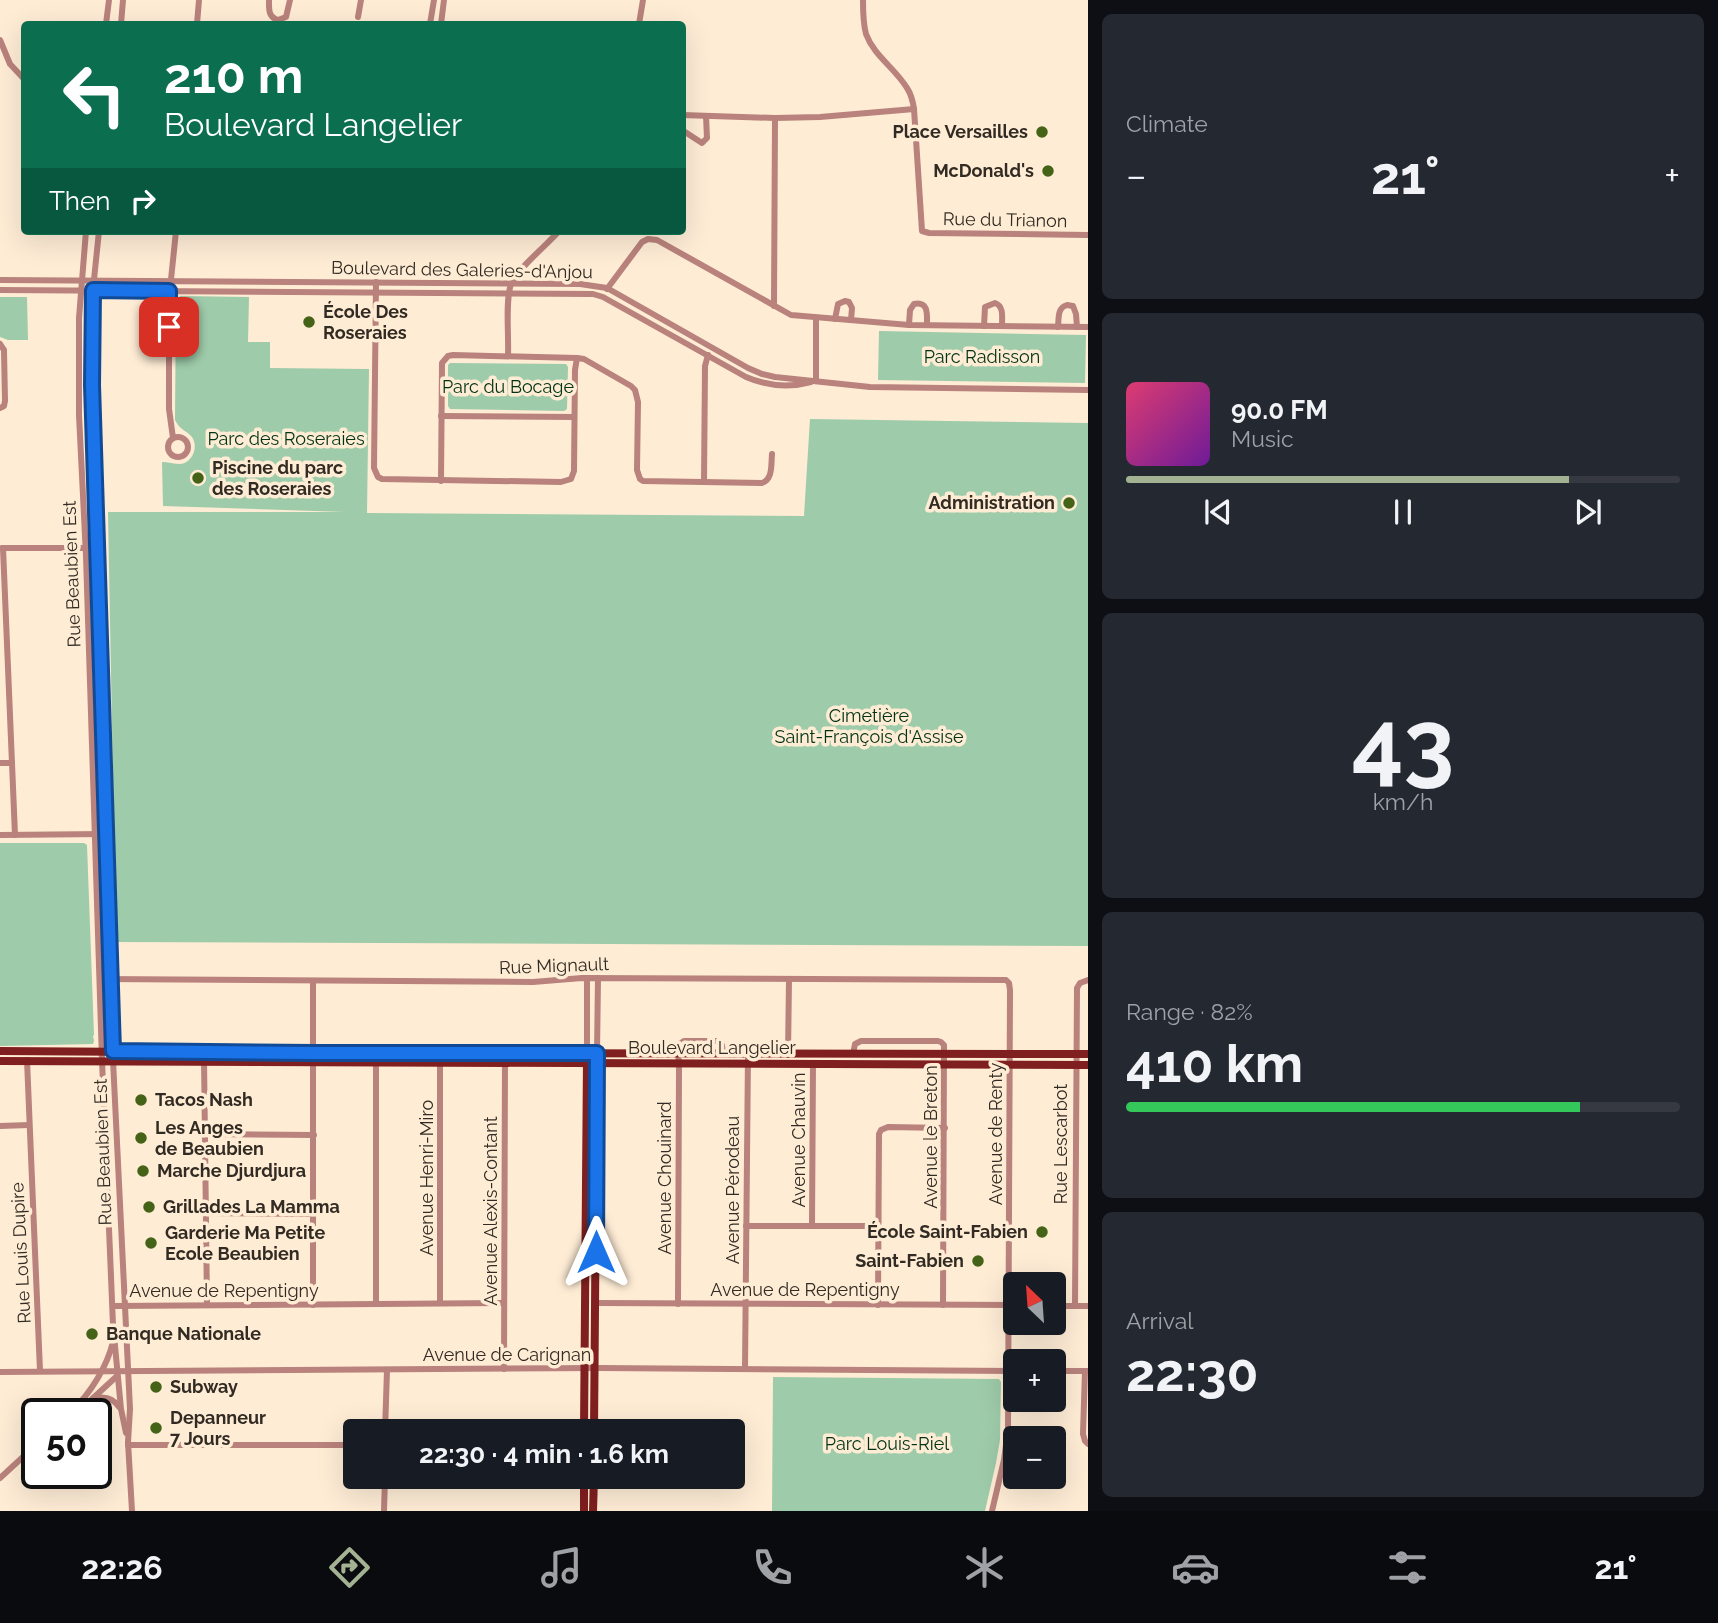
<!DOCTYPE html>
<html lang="en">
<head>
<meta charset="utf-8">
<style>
	body { margin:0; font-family:Raleway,sans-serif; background:#242831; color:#f1f3f6; height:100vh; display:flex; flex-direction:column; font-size:26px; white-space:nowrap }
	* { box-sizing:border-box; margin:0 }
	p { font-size:23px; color:#9ea1a6 }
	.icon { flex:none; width:38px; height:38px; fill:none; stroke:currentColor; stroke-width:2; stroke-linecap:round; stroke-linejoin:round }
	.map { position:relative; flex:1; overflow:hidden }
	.panel { display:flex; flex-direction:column; gap:14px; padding:14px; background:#0d0f14; width:630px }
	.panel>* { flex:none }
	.banner { position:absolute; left:21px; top:21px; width:665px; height:214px; border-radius:7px; box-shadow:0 7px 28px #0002; background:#0b6e4f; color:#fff; overflow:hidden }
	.needle { width:46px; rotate:335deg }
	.fabs { position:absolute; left:1003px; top:1272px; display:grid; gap:14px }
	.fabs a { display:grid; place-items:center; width:63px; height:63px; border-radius:7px; background:#171b24; box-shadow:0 7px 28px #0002; font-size:35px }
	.speed { position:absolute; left:21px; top:1398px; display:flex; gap:14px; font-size:35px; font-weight:700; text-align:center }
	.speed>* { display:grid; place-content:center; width:91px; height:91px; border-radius:50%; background:#171b24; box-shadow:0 7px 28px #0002; line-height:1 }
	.speed .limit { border:4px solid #111; border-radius:10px; background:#fff; color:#111 }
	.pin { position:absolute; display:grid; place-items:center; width:60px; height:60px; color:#fff; margin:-30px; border-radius:14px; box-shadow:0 4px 10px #0006 }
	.me { position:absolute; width:77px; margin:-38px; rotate:0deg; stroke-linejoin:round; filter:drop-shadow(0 0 5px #0008) }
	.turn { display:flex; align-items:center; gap:24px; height:147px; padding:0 28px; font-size:32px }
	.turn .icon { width:91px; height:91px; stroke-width:2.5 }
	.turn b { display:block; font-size:49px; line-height:60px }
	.then { display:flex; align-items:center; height:66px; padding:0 28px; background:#0003; gap:14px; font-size:26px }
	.big { font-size:52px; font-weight:700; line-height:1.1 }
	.panel .tile { flex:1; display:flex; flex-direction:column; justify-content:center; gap:10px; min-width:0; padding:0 24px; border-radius:10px; background:#242831 }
	.panel .dial { align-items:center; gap:0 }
	.dial b { font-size:91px; line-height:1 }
	.song { display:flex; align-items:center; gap:21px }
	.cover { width:84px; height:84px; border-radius:10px; background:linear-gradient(135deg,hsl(340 70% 55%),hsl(280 70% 35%)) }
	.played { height:7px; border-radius:4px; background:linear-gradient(90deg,#a3b292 80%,#363941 80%) }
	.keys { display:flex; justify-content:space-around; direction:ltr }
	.heat { display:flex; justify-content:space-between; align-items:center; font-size:38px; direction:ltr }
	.charge { height:10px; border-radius:5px; background:linear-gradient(90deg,#34c759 82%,#363941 0) }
	.trip { position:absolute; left:343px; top:1419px; width:402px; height:70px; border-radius:7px; background:#171b24; box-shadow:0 7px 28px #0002; font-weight:700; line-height:70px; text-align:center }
	.tabs { display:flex; height:112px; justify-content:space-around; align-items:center; background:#090b0e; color:#9ea1a6 }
	.tabs .icon { width:49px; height:49px }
	.tabs .selected { color:#a3b292 }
	.tabs b { font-size:32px; color:#f1f3f6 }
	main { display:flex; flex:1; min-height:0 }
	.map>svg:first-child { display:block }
</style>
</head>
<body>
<main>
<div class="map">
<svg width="1088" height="1511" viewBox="0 0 1088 1511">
	<rect width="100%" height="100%" fill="#feecd5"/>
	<g fill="#9ecba9">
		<path d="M180,296L249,297L248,342H270V368L369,369L367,513L804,516L810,419L1088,423V946L116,942L108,512H345L163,506L162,462C168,462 174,464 180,464C192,463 199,447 192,437C186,430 180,430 175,420L176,301Z"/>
		<path d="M0,297H27L28,340H8L0,337Z"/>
		<path d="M879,331L1086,335L1085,383L878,380Z"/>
		<path d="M450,363L566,364L568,367L567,409L564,411L450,409L448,406V365Z"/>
		<path d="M0,843H84L87,845L94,1035L93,1036L94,1041L93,1044L0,1046Z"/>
		<path d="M773,1377L999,1379L1001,1382L1000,1440L996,1463L985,1511H772Z"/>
	</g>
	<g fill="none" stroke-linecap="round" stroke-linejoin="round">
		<g stroke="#b9827c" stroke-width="6">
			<path d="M269,0C269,9 268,17 278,20L286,17L290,0"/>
			<path d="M863,0C863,11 863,23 866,34C874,56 895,68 907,88C911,94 913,102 914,109L922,231L929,233L1088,235"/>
			<path d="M358,17L361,0"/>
			<path d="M106,24L109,0"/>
			<path d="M121,24L123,0"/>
			<path d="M197,24L199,0"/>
			<path d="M430,24L434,0"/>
			<path d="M441,24L444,0"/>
			<path d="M639,24L643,0"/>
			<path d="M0,40L10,64L24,79"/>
			<path d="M682,115L775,118L820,117L914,109"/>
			<path d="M682,130L702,143L707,138L706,116"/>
			<path d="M86,231L79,318V415L86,556L102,1060L113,1325L121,1409L126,1433"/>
			<path d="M99,231L92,299V385L113,1060L130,1409L128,1442L132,1511"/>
			<path d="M0,280L580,284L607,288L748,368L762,374L775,377L870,387L1088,390"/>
			<path d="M376,282L374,468L378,477L382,479L561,482L571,479L574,471L575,370L577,358"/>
			<path d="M607,289L642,242L648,239L657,240L791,315L909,325L1088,327"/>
			<path d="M0,290L593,294L603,297L746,377C767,386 789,388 811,382"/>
			<path d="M774,306L775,118"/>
			<path d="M816,318V381"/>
			<path d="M835,319L838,304L845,301L849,302L852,308L851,320"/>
			<path d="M909,325L910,310L914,304C929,301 927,315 927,325"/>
			<path d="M984,326L985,307L995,303C1004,306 1002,317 1002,326"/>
			<path d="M1058,327C1059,318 1057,308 1067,305L1073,306L1076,314L1077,327"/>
			<path d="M0,344L4,350L5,401L4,406L0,408"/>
			<path d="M508,356C509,336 505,301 511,284C517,269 547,245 559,231"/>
			<path d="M441,416L574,417"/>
			<circle cx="178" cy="447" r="10"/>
			<path d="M173,438L169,409V299L176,231"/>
			<path d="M441,481L442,363L448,356L453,355L577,358L584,359L631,386L635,390L638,402L637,470L640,479L643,481L762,483C773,479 771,465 772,454"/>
			<path d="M704,482L705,366L708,355"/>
			<path d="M2,548H98"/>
			<path d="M3,548L15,835"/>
			<path d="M0,763H12"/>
			<path d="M0,835L106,834"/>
			<path d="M100,979L533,982L582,978L1006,980L1009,983L1010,990L1008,1430L1004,1460L992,1511"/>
			<path d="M313,982V1305"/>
			<path d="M440,1053V1303"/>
			<path d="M587,1053V978"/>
			<path d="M597,1053L598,978"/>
			<path d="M853,1054L855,1044L861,1041H938L941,1042L944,1045L943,1305"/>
			<path d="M788,1055L789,979"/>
			<path d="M204,1058L207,1305"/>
			<path d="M376,1059V1304"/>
			<path d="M27,1060L40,1371"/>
			<path d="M0,1126L29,1125"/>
			<path d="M206,1134L314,1135"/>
			<path d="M207,1213L314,1214"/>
			<path d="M746,1226H878"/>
			<path d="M812,1226L813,1063"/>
			<path d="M595,1303L1015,1305"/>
			<path d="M678,1304L679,1069L678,1045L684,1041H718L722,1045L723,1053"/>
			<path d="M878,1305L879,1134L881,1130L888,1127L945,1128"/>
			<path d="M113,1306L504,1303"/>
			<path d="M1054,1306H1088"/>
			<path d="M1075,1306L1077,988L1080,983L1088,980"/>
			<path d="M504,1369L505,1053"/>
			<path d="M745,1369L748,1053"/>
			<path d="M1054,1371H1087"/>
			<path d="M1085,1371L1083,1434L1085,1441L1088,1444"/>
			<path d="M0,1372L599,1368L1015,1371"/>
			<path d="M96,1398C107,1396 114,1399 119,1407"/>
			<path d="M77,1409L91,1400L117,1376"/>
			<path d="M70,1414C90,1393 106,1370 113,1342"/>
			<path d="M385,1432L387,1370"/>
			<path d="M128,1445H355"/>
			<path d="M0,1478L37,1444"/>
			<path d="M384,1511L385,1477"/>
		</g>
		<g stroke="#801f1f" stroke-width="8">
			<path d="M0,1051L314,1053L1088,1054"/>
			<path d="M0,1061L1088,1065"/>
			<path d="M584,1432L587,1059"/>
			<path d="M594,1432L597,1059"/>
			<path d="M584,1511V1477"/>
			<path d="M593,1511L594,1477"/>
		</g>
	</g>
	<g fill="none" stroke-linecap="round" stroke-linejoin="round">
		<g stroke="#114b97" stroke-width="18">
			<path id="route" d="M169,327V291L93,290L92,385L113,1051L314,1053H597L596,1252"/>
		</g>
		<use href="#route" stroke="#1a73e8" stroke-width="12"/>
	</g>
	<g fill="#446317" stroke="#feecd5" stroke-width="2.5">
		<circle cx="1042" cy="132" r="7"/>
		<circle cx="1048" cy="171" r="7"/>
		<circle cx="309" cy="322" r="7"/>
		<circle cx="198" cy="478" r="7"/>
		<circle cx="1069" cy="503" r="7"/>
		<circle cx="141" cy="1100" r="7"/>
		<circle cx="141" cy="1138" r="7"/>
		<circle cx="143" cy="1171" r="7"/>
		<circle cx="149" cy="1207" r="7"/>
		<circle cx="1042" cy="1232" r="7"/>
		<circle cx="151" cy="1243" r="7"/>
		<circle cx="978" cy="1261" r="7"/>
		<circle cx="92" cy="1334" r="7"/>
		<circle cx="156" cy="1387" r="7"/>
		<circle cx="156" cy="1428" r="7"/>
	</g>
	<g text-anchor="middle" stroke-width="7" stroke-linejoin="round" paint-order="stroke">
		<g font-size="18" font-weight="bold" fill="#322b23" stroke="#feecd5" text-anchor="start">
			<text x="1028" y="138" text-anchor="end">Place Versailles</text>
			<text x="1034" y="177" text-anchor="end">McDonald's</text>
			<text x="323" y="318">École Des<tspan x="323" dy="21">Roseraies</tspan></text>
			<text x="212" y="474">Piscine du parc<tspan x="212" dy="21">des Roseraies</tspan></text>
			<text x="1055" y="509" text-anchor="end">Administration</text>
			<text x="155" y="1106">Tacos Nash</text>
			<text x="155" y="1134">Les Anges<tspan x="155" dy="21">de Beaubien</tspan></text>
			<text x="157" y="1177">Marche Djurdjura</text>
			<text x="163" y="1213">Grillades La Mamma</text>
			<text x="1028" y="1238" text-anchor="end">École Saint-Fabien</text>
			<text x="165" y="1239">Garderie Ma Petite<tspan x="165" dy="21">Ecole Beaubien</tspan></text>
			<text x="964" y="1267" text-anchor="end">Saint-Fabien</text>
			<text x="106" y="1340">Banque Nationale</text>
			<text x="170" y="1393">Subway</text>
			<text x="170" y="1424">Depanneur<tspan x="170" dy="21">7 Jours</tspan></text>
		</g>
		<g font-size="18" fill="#322b23" stroke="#feecd5">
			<text transform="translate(1005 220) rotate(1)" y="6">Rue du Trianon</text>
			<text transform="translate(462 270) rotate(1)" y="6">Boulevard des Galeries-d'Anjou</text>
			<text transform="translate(72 574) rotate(-92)" y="6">Rue Beaubien Est</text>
			<text transform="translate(554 966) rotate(-2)" y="6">Rue Mignault</text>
			<text x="712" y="1054">Boulevard Langelier</text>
			<text transform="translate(996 1134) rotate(-90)" y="6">Avenue de Renty</text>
			<text transform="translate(931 1137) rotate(-90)" y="6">Avenue le Breton</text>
			<text transform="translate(799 1140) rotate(-90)" y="6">Avenue Chauvin</text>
			<text transform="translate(1061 1144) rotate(-90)" y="6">Rue Lescarbot</text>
			<text transform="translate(103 1152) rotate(-92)" y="6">Rue Beaubien Est</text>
			<text transform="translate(427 1178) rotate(-90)" y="6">Avenue Henri-Miro</text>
			<text transform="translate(665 1178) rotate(-90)" y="6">Avenue Chouinard</text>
			<text transform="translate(733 1190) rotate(-90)" y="6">Avenue Pérodeau</text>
			<text transform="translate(491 1211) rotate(-90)" y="6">Avenue Alexis-Contant</text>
			<text transform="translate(21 1253) rotate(-93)" y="6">Rue Louis Dupire</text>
			<text x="805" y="1296">Avenue de Repentigny</text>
			<text x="224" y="1297">Avenue de Repentigny</text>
			<text x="507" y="1361">Avenue de Carignan</text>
		</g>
		<g font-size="18" fill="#003315" stroke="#feecd5">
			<text x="982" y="363">Parc Radisson</text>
			<text x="508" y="393">Parc du Bocage</text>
			<text x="286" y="445">Parc des Roseraies</text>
			<text x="869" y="722">Cimetière<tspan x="869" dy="21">Saint-François d'Assise</tspan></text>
			<text x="887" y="1450">Parc Louis-Riel</text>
		</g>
	</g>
</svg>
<div class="fabs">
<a><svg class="needle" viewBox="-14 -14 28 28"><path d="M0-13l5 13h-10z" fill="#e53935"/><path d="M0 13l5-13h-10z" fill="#9ea1a6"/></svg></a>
<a>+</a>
<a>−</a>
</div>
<div class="speed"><div class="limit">50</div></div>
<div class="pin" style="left:169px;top:327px;background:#d93025"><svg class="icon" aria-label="arrive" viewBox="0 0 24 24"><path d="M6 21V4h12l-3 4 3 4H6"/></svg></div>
<svg class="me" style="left:596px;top:1252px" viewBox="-20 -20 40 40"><path d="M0-17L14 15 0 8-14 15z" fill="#1a73e8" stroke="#fff" stroke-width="4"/></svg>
<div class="trip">22:30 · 4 min · 1.6 km</div>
<div class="banner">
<div class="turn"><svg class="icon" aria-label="left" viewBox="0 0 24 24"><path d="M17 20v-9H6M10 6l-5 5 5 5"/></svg><div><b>210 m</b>Boulevard Langelier</div></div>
<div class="then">Then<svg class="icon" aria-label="right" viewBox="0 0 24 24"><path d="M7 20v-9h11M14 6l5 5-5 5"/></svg></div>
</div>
</div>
<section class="panel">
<div class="tile"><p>Climate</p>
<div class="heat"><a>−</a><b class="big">21°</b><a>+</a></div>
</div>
<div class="tile">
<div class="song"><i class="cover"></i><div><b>90.0 FM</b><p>Music</p></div></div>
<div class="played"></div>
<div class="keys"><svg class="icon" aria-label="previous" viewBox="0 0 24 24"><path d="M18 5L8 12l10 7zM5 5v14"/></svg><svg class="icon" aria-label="pause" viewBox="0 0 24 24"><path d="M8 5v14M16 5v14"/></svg><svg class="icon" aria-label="next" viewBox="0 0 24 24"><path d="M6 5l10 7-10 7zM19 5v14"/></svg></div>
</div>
<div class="tile dial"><b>43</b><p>km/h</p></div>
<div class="tile"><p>Range · 82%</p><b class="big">410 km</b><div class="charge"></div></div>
<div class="tile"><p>Arrival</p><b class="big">22:30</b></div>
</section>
</main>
<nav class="tabs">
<b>22:26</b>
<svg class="icon selected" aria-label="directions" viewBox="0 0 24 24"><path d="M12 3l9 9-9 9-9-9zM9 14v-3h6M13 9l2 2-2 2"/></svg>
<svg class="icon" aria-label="music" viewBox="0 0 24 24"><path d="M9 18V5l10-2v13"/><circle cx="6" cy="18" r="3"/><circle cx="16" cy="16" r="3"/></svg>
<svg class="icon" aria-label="phone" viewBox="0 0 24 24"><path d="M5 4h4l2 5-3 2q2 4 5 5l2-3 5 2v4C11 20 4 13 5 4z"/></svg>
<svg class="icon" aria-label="climate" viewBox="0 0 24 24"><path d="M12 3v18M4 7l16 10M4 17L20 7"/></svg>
<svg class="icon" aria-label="car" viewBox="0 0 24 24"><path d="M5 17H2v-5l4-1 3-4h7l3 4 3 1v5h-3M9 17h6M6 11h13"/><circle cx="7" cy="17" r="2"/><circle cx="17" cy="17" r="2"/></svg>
<svg class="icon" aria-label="filters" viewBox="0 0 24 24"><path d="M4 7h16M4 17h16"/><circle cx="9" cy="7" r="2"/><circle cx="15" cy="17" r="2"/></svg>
<b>21°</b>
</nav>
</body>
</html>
